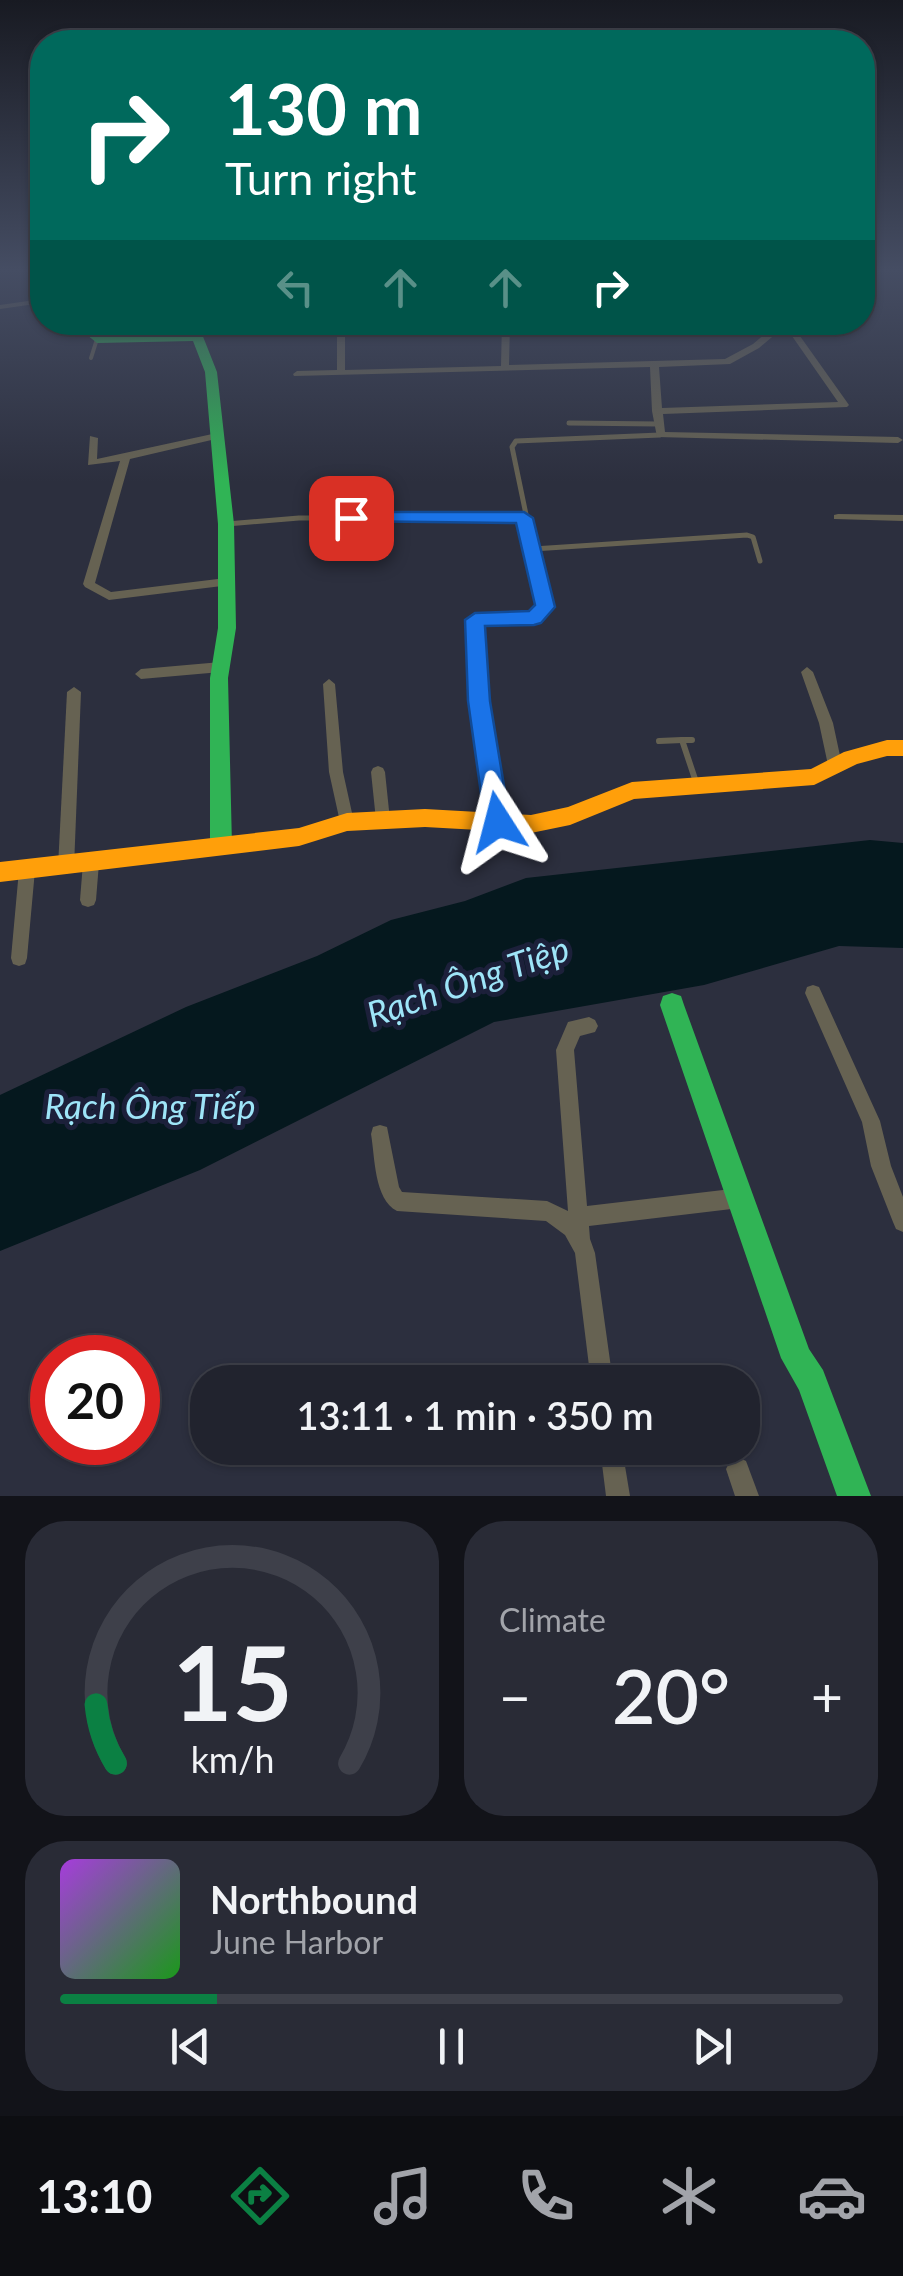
<!DOCTYPE html>
<html lang="en">
<head>
<meta charset="utf-8">
<style>
	body { margin:0; font-family:Lato,sans-serif; background:#292b36; color:#f1f3f6; height:100vh; display:flex; flex-direction:column; font-size:38px; white-space:nowrap }
	* { box-sizing:border-box; margin:0 }
	p { font-size:32px; color:#a2a4aa }
	.icon { flex:none; width:55px; height:55px; fill:none; stroke:currentColor; stroke-width:2; stroke-linecap:round; stroke-linejoin:round }
	.map { position:relative; height:1496px; overflow:hidden }
	.side { display:flex; flex-direction:column; gap:25px; padding:25px; background:#121319; flex:1 }
	.side>* { flex:none }
	.banner { position:absolute; left:30px; top:30px; width:845px; height:305px; border-radius:40px; box-shadow:0 2px 8px #0004,0 0 0 2px #3e404a; background:#00695c; color:#fff; overflow:hidden }
	.speed { position:absolute; left:30px; top:1335px; display:flex; gap:20px; font-size:50px; font-weight:700; text-align:center }
	.speed>* { display:grid; place-content:center; width:130px; height:130px; border-radius:50%; background:#21232e; box-shadow:0 2px 8px #0004,0 0 0 2px #3e404a; line-height:1 }
	.speed .limit { border:15px solid #d22; background:#fff; color:#111 }
	.pin { position:absolute; display:grid; place-items:center; width:85px; height:85px; color:#fff; margin:-42px; border-radius:20px; box-shadow:0 5px 15px #0006 }
	.me { position:absolute; width:110px; margin:-55px; rotate:351deg; stroke-linejoin:round; filter:drop-shadow(0 0 8px #0008) }
	.turn { display:flex; align-items:center; gap:35px; height:210px; padding:0 30px; font-size:45px }
	.turn .icon { width:130px; height:130px; stroke-width:2.5 }
	.turn b { display:block; font-size:70px; line-height:85px }
	.lanes { display:flex; align-items:center; height:95px; padding:0 30px; background:#0003; justify-content:center; gap:50px; direction:ltr }
	.lanes .off { opacity:.35 }
	.big { font-size:75px; font-weight:600; line-height:1.1 }
	.side .card { flex:1; display:flex; flex-direction:column; justify-content:center; gap:15px; min-width:0; padding:0 35px; border-radius:40px; background:#292b36 }
	.side .dial { align-items:center; gap:0 }
	.dial svg { height:260px; overflow:visible; fill:none; stroke:#3e404a; stroke-width:7; stroke-linecap:round; text-anchor:middle }
	.dial text { fill:#f1f3f6; stroke:none }
	.song { display:flex; align-items:center; gap:30px }
	.cover { width:120px; height:120px; border-radius:15px; background:linear-gradient(135deg,hsl(280 70% 55%),hsl(120 70% 35%)) }
	.played { height:10px; border-radius:5px; background:linear-gradient(90deg,#0b8043 20%,#3e404a 20%) }
	.keys { display:flex; justify-content:space-around; direction:ltr }
	.heat { display:flex; justify-content:space-between; align-items:center; font-size:55px; direction:ltr }
	.side .tiles { flex:1; display:grid; gap:25px; grid-template-columns:1fr 1fr }
	.card:last-child { grid-column:span 2 }
	.trip { position:absolute; left:190px; top:1365px; width:570px; height:100px; border-radius:40px; background:#21232e; box-shadow:0 2px 8px #0004,0 0 0 2px #3e404a; font-weight:600; line-height:100px; text-align:center }
	.menu { display:flex; height:160px; justify-content:space-around; align-items:center; background:#0d0e12; color:#a2a4aa }
	.menu .icon { width:70px; height:70px }
	.menu .active { color:#0b8043 }
	.menu b { font-size:45px; color:#f1f3f6 }
	.map>svg:first-child { display:block }
</style>
</head>
<body>
<div class="map">
<svg width="903" height="1496" viewBox="0 0 903 1496">
	<rect width="100%" height="100%" fill="#2c2f3e"/>
	<path fill="#05181e" d="M870,840L903,843V948L839,946L704,985L494,1022L200,1170L0,1251V1095L186,1007L317,956L391,920L465,901L526,878Z"/>
	<g fill="none" stroke-linecap="round" stroke-linejoin="round">
		<g stroke="#666252" stroke-width="4">
			<path d="M198,337L200,322"/>
			<path d="M91,358L97,339"/>
		</g>
		<g stroke="#666252" stroke-width="5">
			<path d="M569,423L659,424"/>
			<path d="M227,524L299,518H524"/>
			<path d="M533,549L747,535L753,537L760,561"/>
			<path d="M545,606L512,447L516,441L660,435"/>
		</g>
		<g stroke="#666252" stroke-width="6">
			<path d="M692,740H682L696,782"/>
			<path d="M659,741L682,740"/>
			<path d="M497,821L479,701L475,620L534,618L544,603"/>
		</g>
		<g fill="#666252" fill-rule="evenodd">
			<path d="M42,299V303L0,309V305Z"/>
			<path d="M337,322H345V370L501,366L502,322H510L509,365L725,359L753,344L779,322H790L849,405L847,407L663,414L665,432L898,437L903,440L898,443L657,437L652,411L650,367L294,376L293,374L297,371L337,370ZM785,326L838,402L662,408L659,367L730,364L759,348Z"/>
			<path d="M217,433L220,434V438L130,459L95,583L111,592L226,578L232,582L230,585L109,600L85,587L83,584L120,461L88,465L90,436L98,438L97,459Z"/>
			<path d="M838,514L903,515V521L834,519V515Z"/>
			<path d="M221,662L227,667L221,672L141,679L135,674L141,669Z"/>
			<path d="M807,667L813,672L833,723L842,765L840,769H830L828,765L819,723L801,672Z"/>
			<path d="M329,679L335,684L343,772L354,822L352,826L347,828L342,826L340,822L329,772L323,684Z"/>
			<path d="M74,687L81,692L74,867L71,872L66,874L61,872L58,867L67,692Z"/>
			<path d="M378,766L383,768L385,772L390,820L388,824L383,826L378,824L376,820L371,772L373,768Z"/>
			<path d="M91,856L96,858L99,863L96,900L94,905L88,907L82,905L80,900L83,863L86,858Z"/>
			<path d="M27,863L32,865L35,870L27,958L25,964L19,966L13,964L11,958L19,870L22,865Z"/>
			<path d="M813,985L819,987L880,1121L891,1166L903,1197V1232L896,1229L893,1222L871,1166L862,1122L805,993L807,987Z"/>
			<path d="M589,1017L595,1020L598,1026L595,1032L580,1036L574,1050L587,1206L740,1188L747,1191L750,1198L747,1205L740,1208L589,1226L590,1239L595,1253L613,1382H591L575,1253L565,1235L546,1221L397,1211C374,1199 375,1157 371,1134L373,1127L380,1125L387,1127L399,1187L402,1192L547,1201L568,1211L556,1050L568,1022Z"/>
			<path d="M600,1448H622L630,1496H606Z"/>
			<path d="M738,1457L746,1461L759,1496H735L726,1469L730,1461Z"/>
		</g>
		<g fill="#30b455" fill-rule="evenodd">
			<path d="M71,322H85L100,335L202,334L217,372L234,524L236,628L228,678L232,846L229,853L221,855L213,853L210,846V678L218,628V524L205,372L193,341L97,343Z"/>
			<path d="M672,993L681,996L684,1005L809,1349L823,1370L871,1496H837L799,1390L781,1358L660,1005L663,996Z"/>
		</g>
		<path fill="#ff9f0a" fill-rule="evenodd" d="M887,740H903V756H887L857,764L814,785L634,799L570,825L531,833L425,827L347,831L299,846L0,882V862L299,828L347,813L425,809L531,815L568,807L632,782L811,769L844,752Z"/>
	</g>
	<linearGradient id="sky" x2="0" y2="1"><stop stop-color="#181a22"/><stop offset="0.56" stop-color="#454d63"/><stop offset="1" stop-color="#454d63" stop-opacity="0"/></linearGradient>
	<rect width="903" height="482" fill="url(#sky)"/>
	<path fill="#1a73e8" stroke="#114b97" stroke-width="2.5" d="M351,512H524L533,518L555,607L541,623L534,625L485,626L490,701L510,822L506,830L498,833L489,830L485,822L468,701L465,620L475,613L529,611L535,605L516,523L345,521V514Z"/>
	<g text-anchor="middle" stroke-width="10" stroke-linejoin="round" paint-order="stroke">
		<g font-size="35" font-style="italic" fill="#9ee5f8" stroke="#1c203a">
			<text transform="translate(468 982) rotate(-19)" y="12">Rạch Ông Tiệp</text>
			<text x="150" y="1119">Rạch Ông Tiếp</text>
		</g>
	</g>
</svg>
<div class="speed"><div class="limit">20</div></div>
<div class="pin" style="left:351px;top:518px;background:#d93025"><svg class="icon" aria-label="arrive" viewBox="0 0 24 24"><path d="M6 21V4h12l-3 4 3 4H6"/></svg></div>
<svg class="me" style="left:498px;top:822px" viewBox="-20 -20 40 40"><path d="M0-17L14 15 0 8-14 15z" fill="#1a73e8" stroke="#fff" stroke-width="4"/></svg>
<div class="trip">13:11 · 1 min · 350 m</div>
<div class="banner">
<div class="turn"><svg class="icon" aria-label="right" viewBox="0 0 24 24"><path d="M7 20v-9h11M14 6l5 5-5 5"/></svg><div><b>130 m</b>Turn right</div></div>
<div class="lanes"><svg class="icon off" aria-label="left" viewBox="0 0 24 24"><path d="M17 20v-9H6M10 6l-5 5 5 5"/></svg><svg class="icon off" aria-label="ahead" viewBox="0 0 24 24"><path d="M12 20V5M6 11l6-6 6 6"/></svg><svg class="icon off" aria-label="ahead" viewBox="0 0 24 24"><path d="M12 20V5M6 11l6-6 6 6"/></svg><svg class="icon" aria-label="right" viewBox="0 0 24 24"><path d="M7 20v-9h11M14 6l5 5-5 5"/></svg></div>
</div>
</div>
<section class="side">
<div class="tiles">
<div class="card dial"><svg viewBox="0 0 100 80">
<path d="M14 69A42 42 0 1 1 86 69"/>
<path d="M14 69A42 42 0 0 1 8 51" stroke="#0b8043"/>
<text x="50" y="56" font-size="32" font-weight="700">15</text>
<text x="50" y="72" font-size="11">km/h</text>
</svg></div>
<div class="card"><p>Climate</p>
<div class="heat"><a>−</a><b class="big">20°</b><a>+</a></div>
</div>
<div class="card">
<div class="song"><i class="cover"></i><div><b>Northbound</b><p>June Harbor</p></div></div>
<div class="played"></div>
<div class="keys"><svg class="icon" aria-label="previous" viewBox="0 0 24 24"><path d="M18 5L8 12l10 7zM5 5v14"/></svg><svg class="icon" aria-label="pause" viewBox="0 0 24 24"><path d="M8 5v14M16 5v14"/></svg><svg class="icon" aria-label="next" viewBox="0 0 24 24"><path d="M6 5l10 7-10 7zM19 5v14"/></svg></div>
</div>
</div>
</section>
<nav class="menu">
<b>13:10</b>
<svg class="icon active" aria-label="directions" viewBox="0 0 24 24"><path d="M12 3l9 9-9 9-9-9zM9 14v-3h6M13 9l2 2-2 2"/></svg>
<svg class="icon" aria-label="music" viewBox="0 0 24 24"><path d="M9 18V5l10-2v13"/><circle cx="6" cy="18" r="3"/><circle cx="16" cy="16" r="3"/></svg>
<svg class="icon" aria-label="phone" viewBox="0 0 24 24"><path d="M5 4h4l2 5-3 2q2 4 5 5l2-3 5 2v4C11 20 4 13 5 4z"/></svg>
<svg class="icon" aria-label="climate" viewBox="0 0 24 24"><path d="M12 3v18M4 7l16 10M4 17L20 7"/></svg>
<svg class="icon" aria-label="car" viewBox="0 0 24 24"><path d="M5 17H2v-5l4-1 3-4h7l3 4 3 1v5h-3M9 17h6M6 11h13"/><circle cx="7" cy="17" r="2"/><circle cx="17" cy="17" r="2"/></svg>
</nav>
</body>
</html>
